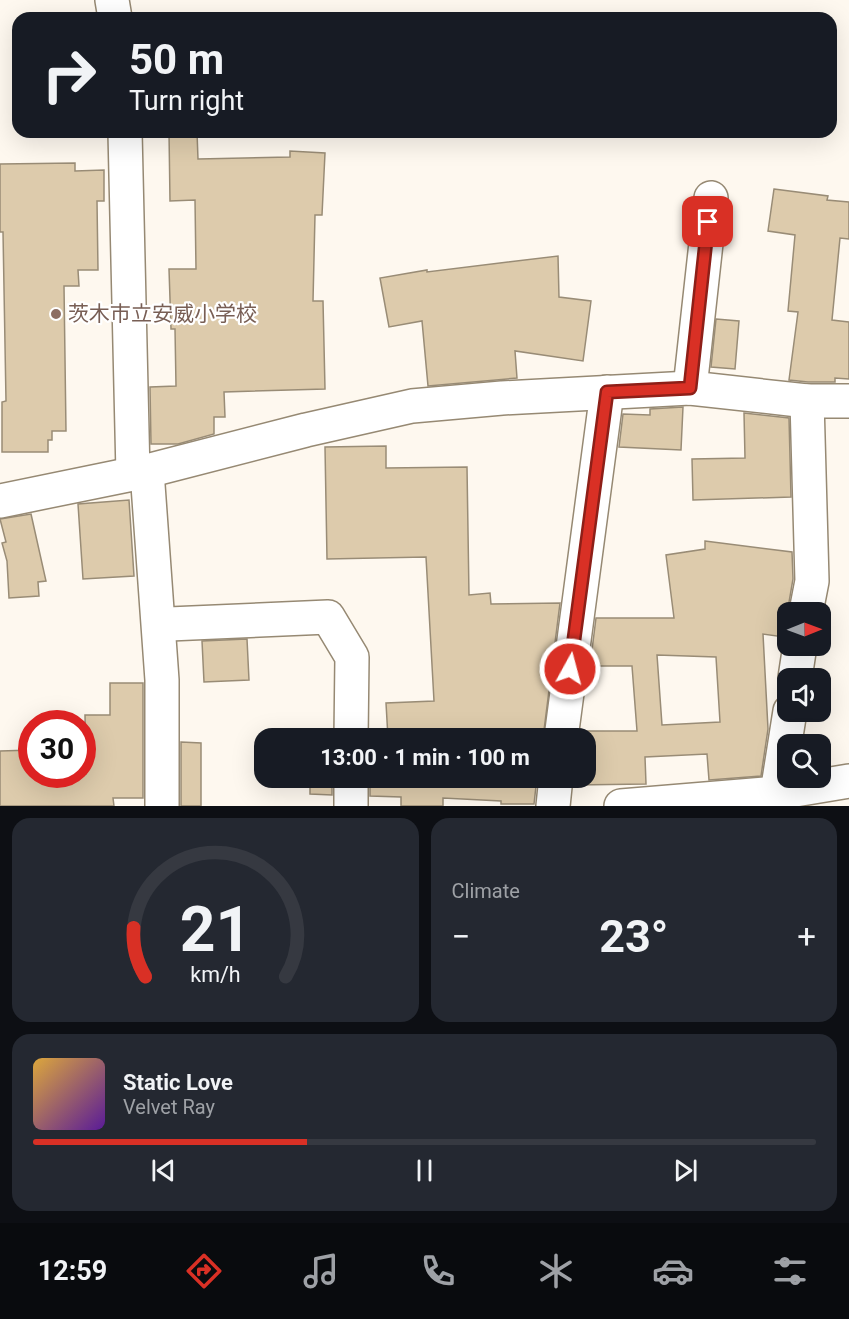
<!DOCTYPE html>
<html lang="en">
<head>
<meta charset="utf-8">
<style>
	body { margin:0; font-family:Roboto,"Noto Sans JP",sans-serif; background:#242831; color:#f1f3f6; height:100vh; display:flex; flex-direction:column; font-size:22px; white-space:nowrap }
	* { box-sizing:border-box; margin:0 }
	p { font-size:20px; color:#9ea1a6 }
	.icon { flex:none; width:33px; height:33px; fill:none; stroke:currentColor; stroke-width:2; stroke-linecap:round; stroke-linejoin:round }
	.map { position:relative; height:806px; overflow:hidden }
	.details { display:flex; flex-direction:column; gap:12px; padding:12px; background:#0d0f14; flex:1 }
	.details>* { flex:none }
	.banner { position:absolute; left:12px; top:12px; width:825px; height:126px; border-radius:18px; box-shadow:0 6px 24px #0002; background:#171b24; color:#f1f3f6; overflow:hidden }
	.needle { width:39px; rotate:89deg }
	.fabs { position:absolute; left:777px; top:602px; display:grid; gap:12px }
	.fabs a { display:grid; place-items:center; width:54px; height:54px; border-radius:12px; background:#171b24; box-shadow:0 6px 24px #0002; font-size:30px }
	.speed { position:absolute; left:18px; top:710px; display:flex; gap:12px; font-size:30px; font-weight:700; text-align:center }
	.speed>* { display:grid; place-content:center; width:78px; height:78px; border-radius:50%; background:#171b24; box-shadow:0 6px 24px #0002; line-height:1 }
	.speed .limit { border:9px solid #d22; background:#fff; color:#111 }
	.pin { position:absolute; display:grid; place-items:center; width:51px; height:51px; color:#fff; margin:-26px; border-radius:12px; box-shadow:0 3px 9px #0006 }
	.me { position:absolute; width:66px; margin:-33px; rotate:7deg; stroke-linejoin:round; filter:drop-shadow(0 0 4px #0008) }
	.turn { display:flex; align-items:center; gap:21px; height:126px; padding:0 18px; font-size:27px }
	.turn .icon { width:78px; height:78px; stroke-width:2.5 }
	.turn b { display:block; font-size:42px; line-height:51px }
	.big { font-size:45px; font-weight:700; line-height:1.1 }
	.details .card { flex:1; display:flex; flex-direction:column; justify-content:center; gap:9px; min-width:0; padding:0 21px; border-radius:18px; background:#242831 }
	.details .dial { align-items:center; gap:0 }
	.dial svg { height:156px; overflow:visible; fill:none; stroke:#363941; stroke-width:7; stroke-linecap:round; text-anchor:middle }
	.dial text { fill:#f1f3f6; stroke:none }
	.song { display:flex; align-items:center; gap:18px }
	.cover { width:72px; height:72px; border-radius:9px; background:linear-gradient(135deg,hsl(40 70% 55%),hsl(270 70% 35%)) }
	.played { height:6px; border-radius:3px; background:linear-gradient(90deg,#d93025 35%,#363941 35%) }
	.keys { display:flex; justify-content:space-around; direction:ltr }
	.heat { display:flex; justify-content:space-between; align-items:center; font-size:33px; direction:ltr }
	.details .tiles { flex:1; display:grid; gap:12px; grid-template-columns:1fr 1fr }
	.card:last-child { grid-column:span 2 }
	.trip { position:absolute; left:254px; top:728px; width:342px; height:60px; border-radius:18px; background:#171b24; box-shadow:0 6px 24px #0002; font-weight:700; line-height:60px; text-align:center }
	.menu { display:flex; height:96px; justify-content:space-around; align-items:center; background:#090b0e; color:#9ea1a6 }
	.menu .icon { width:42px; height:42px }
	.menu .on { color:#d93025 }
	.menu b { font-size:27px; color:#f1f3f6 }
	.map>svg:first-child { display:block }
</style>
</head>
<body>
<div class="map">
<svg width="849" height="806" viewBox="0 0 849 806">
	<rect width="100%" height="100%" fill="#fef8ef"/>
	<g fill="#ddcbac" stroke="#998c76" stroke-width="1.5" fill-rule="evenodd">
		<path d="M169,132H197L198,159L290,157V151L325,153L322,215H315L313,301H323L325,389L224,392L225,417H214V434L178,444H151L150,387L176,386L175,329H171L169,269H196L195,200L170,201Z"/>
		<path d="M75,163V171L104,170V201H97L98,270H78L79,286H64L66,431H52V440H48V452H2V402L6,401L3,232H0V164Z"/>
		<path d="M774,189L828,196L827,200L849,202V239L840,238L832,320L849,322V379L835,378V382H808L789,380L798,312L788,311L795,235L768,231Z"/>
		<path d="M558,256L559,297L591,301L583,361L515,351L517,378L428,386L422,321L389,327L380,278L427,270V272Z"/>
		<path d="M716,319L739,321L735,369L711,367Z"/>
		<path d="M683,407L681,450L619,447L623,414L650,415V409Z"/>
		<path d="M744,413L789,418L791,497L693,500L692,459L745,458Z"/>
		<path d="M386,446V468L467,467L469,595L490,593L491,604L560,603L543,738H370H388L386,703L434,701L426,557L327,559L325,447Z"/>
		<path d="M129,500L134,576L83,579L78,504Z"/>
		<path d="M31,514L46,581L38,582L39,596L9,598L7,561L2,543L6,542L0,519Z"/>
		<path d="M705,541L792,552L793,579L788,608V632L784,637L763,634L768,729L761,776L709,780L707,754L645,757L646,784L574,785V777H585V738H580L581,731H637L632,666H590L596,618H674L666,555L705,549ZM657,655L716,657L720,722L662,725Z"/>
		<path d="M247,639L249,680L204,682L202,641Z"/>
		<path d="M110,683H143V798H113L114,806H0V751L32,750V774H86L85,715H110Z"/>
		<path d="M181,742L201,743V806H181Z"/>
		<path d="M310,777H332V795L310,794Z"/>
		<path d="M370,777H537L534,804H501V801L443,798V806H401V797L370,796Z"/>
	</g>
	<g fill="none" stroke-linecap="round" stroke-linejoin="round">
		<g stroke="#968973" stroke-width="36">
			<g id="minor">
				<path d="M112,0L115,18"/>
				<path d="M125,132L133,474"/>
				<path d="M690,388L711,198"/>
				<path d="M147,471L162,680V806"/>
				<path d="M0,501L147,471L306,430L412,406L502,398L690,388L807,401H849"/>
				<path d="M806,612L812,581L807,401"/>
				<path d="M169,624L328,617L352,657L351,738"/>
				<path d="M795,678L800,645"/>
				<path d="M561,738L607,392"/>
				<path d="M777,793L790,711"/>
				<path d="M351,806V777"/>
				<path d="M553,806L556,777"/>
				<path d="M621,806L777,793L849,781"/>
			</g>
		</g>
		<use href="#minor" stroke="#fff" stroke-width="33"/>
	</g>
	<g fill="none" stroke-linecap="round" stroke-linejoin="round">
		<g stroke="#8d1f18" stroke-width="15">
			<path id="route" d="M570,669L607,392L690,388L708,222"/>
		</g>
		<use href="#route" stroke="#d93025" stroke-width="10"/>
	</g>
	<circle fill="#8d6e63" stroke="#fff" stroke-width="2" cx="56" cy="314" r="6"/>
	<g text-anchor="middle" stroke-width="4.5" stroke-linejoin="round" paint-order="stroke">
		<g font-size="21" fill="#785e54" stroke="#fff" text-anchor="start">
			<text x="68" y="321">茨木市立安威小学校</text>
		</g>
	</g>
</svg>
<div class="fabs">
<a><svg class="needle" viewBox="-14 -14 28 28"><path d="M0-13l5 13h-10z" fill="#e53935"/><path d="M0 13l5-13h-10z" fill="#9ea1a6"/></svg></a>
<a><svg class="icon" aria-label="sound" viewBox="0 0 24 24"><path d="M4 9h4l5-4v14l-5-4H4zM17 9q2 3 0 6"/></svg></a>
<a><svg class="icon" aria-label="search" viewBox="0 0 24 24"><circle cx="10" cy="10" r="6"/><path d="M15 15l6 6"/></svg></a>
</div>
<div class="speed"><div class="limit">30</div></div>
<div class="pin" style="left:708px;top:222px;background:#d93025"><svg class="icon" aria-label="arrive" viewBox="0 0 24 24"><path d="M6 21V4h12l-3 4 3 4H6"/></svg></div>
<svg class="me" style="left:570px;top:669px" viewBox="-20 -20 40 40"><circle r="17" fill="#d93025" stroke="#fff" stroke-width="3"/><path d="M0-11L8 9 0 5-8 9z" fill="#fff"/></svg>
<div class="trip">13:00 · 1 min · 100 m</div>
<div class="banner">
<div class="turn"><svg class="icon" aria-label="right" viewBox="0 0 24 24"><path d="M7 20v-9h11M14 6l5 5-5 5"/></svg><div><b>50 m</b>Turn right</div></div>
</div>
</div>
<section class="details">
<div class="tiles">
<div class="card dial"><svg viewBox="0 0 100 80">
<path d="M14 69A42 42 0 1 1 86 69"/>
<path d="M14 69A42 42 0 0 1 8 44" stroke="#d93025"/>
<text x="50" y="56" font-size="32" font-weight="700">21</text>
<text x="50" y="72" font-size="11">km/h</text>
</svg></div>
<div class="card"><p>Climate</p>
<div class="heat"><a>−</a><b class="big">23°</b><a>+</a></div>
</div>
<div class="card">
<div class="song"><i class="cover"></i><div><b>Static Love</b><p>Velvet Ray</p></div></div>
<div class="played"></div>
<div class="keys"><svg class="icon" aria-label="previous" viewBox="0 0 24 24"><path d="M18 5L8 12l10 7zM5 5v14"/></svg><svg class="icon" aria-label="pause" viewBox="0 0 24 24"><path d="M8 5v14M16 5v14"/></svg><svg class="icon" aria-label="next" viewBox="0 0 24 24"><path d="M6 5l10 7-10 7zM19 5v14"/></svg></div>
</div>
</div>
</section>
<nav class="menu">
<b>12:59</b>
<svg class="icon on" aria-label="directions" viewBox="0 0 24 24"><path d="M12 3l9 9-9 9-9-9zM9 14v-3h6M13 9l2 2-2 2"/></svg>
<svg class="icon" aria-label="music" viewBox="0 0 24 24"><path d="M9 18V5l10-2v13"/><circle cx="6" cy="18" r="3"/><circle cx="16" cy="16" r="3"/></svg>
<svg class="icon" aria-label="phone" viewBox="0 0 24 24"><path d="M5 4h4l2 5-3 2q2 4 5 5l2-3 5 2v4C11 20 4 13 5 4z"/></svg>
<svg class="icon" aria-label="climate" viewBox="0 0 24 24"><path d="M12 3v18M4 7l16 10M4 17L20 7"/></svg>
<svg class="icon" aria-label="car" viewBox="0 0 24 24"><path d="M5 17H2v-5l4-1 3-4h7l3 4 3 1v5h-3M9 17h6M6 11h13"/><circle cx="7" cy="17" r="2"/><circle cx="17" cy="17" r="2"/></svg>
<svg class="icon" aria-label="filters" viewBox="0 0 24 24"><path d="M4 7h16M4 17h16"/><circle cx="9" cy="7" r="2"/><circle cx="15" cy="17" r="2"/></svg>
</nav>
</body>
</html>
